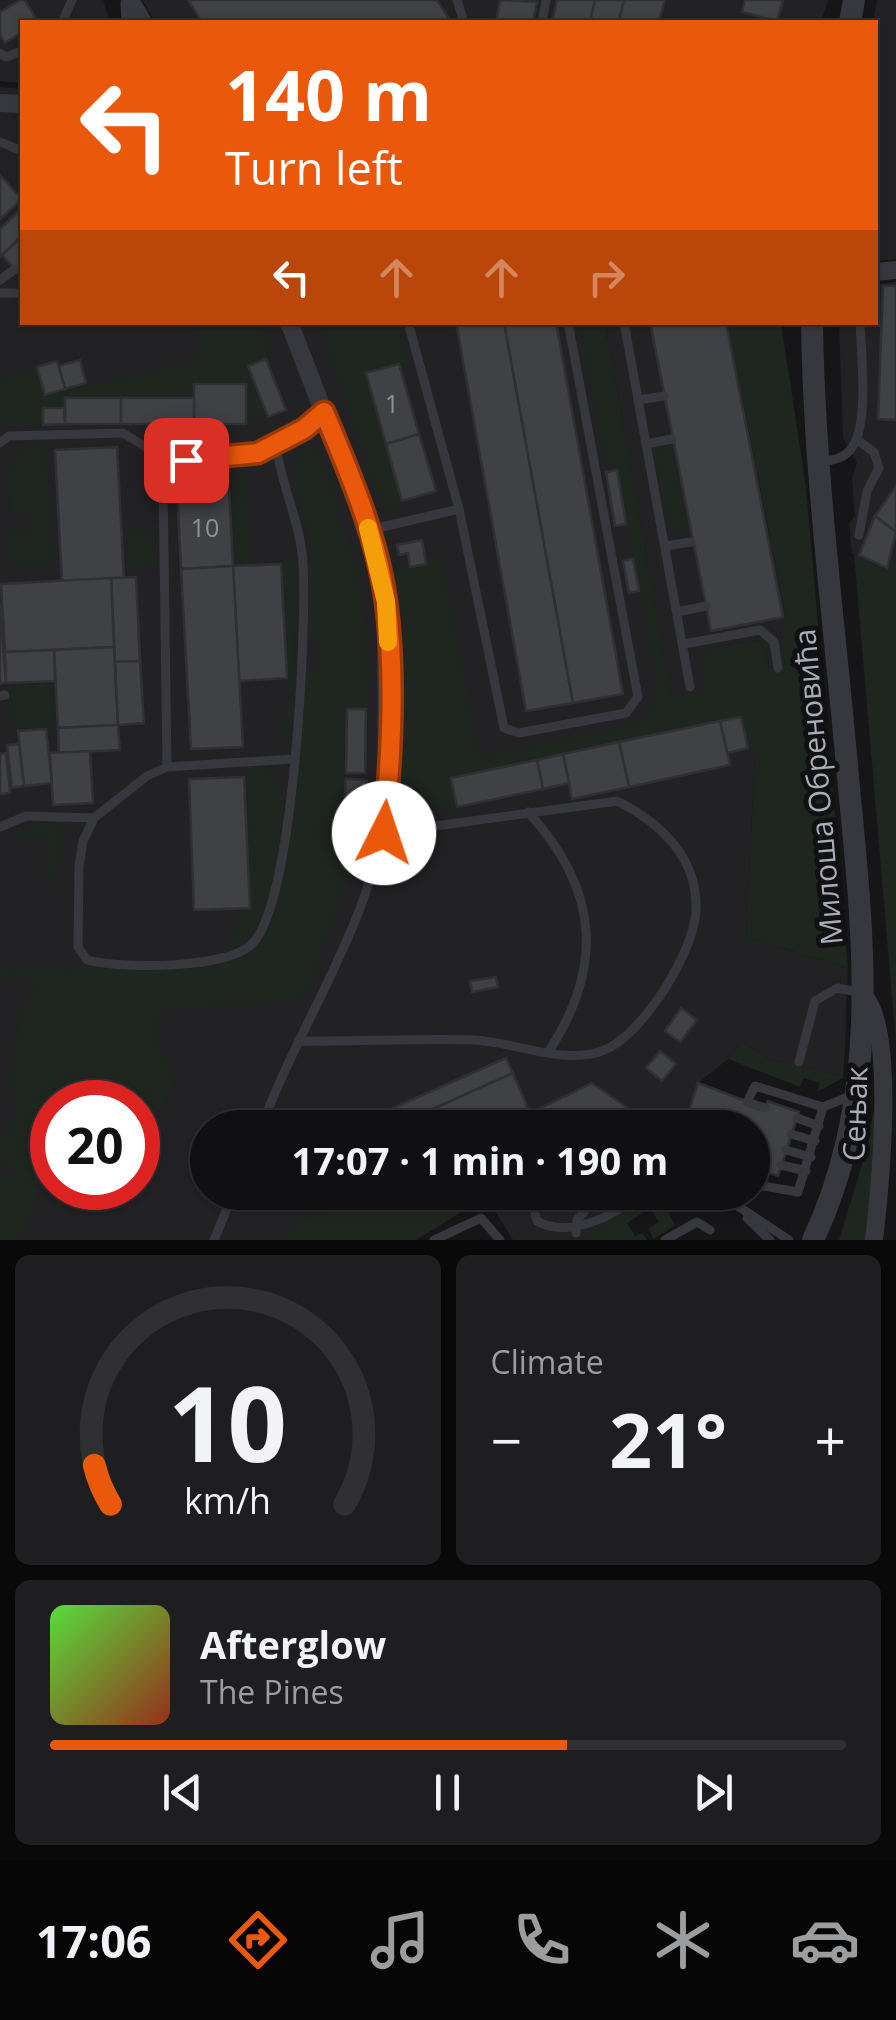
<!DOCTYPE html>
<html lang="en">
<head>
<meta charset="utf-8">
<style>
	body { margin:0; font-family:"Open Sans",sans-serif; background:#1e1e20; color:#f1f3f6; height:100vh; display:flex; flex-direction:column; font-size:38px; white-space:nowrap }
	* { box-sizing:border-box; margin:0 }
	p { font-size:32px; color:#9c9d9f }
	.icon { flex:none; width:55px; height:55px; fill:none; stroke:currentColor; stroke-width:2; stroke-linecap:round; stroke-linejoin:round }
	.map { position:relative; height:1240px; overflow:hidden }
	.side { display:flex; flex-direction:column; gap:15px; padding:15px; background:#09090a; flex:1 }
	.side>* { flex:none }
	.guide { position:absolute; left:20px; top:20px; width:858px; height:305px; border-radius:0px; box-shadow:0 2px 8px #0004,0 0 0 2px #303032; background:#ea580c; color:#fff; overflow:hidden }
	.speed { position:absolute; left:30px; top:1080px; display:flex; gap:20px; font-size:50px; font-weight:700; text-align:center }
	.speed>* { display:grid; place-content:center; width:130px; height:130px; border-radius:50%; background:#101012; box-shadow:0 2px 8px #0004,0 0 0 2px #303032; line-height:1 }
	.speed .limit { border:15px solid #d22; background:#fff; color:#111 }
	.pin { position:absolute; display:grid; place-items:center; width:85px; height:85px; color:#fff; margin:-42px; border-radius:20px; box-shadow:0 5px 15px #0006 }
	.me { position:absolute; width:110px; margin:-55px; rotate:4deg; stroke-linejoin:round; filter:drop-shadow(0 0 8px #0008) }
	.turn { display:flex; align-items:center; gap:35px; height:210px; padding:0 40px; font-size:45px }
	.turn .icon { width:130px; height:130px; stroke-width:2.5 }
	.turn b { display:block; font-size:70px; line-height:85px }
	.lanes { display:flex; align-items:center; height:95px; padding:0 40px; background:#0003; justify-content:center; gap:50px; direction:ltr }
	.lanes .off { opacity:.35 }
	.big { font-size:75px; font-weight:700; line-height:1.1 }
	.side .widget { flex:1; display:flex; flex-direction:column; justify-content:center; gap:15px; min-width:0; padding:0 35px; border-radius:15px; background:#1e1e20 }
	.side .dial { align-items:center; gap:0 }
	.dial svg { height:260px; overflow:visible; fill:none; stroke:#303032; stroke-width:7; stroke-linecap:round; text-anchor:middle }
	.dial text { fill:#f1f3f6; stroke:none }
	.song { display:flex; align-items:center; gap:30px }
	.cover { width:120px; height:120px; border-radius:15px; background:linear-gradient(135deg,hsl(110 70% 55%),hsl(10 70% 35%)) }
	.played { height:10px; border-radius:5px; background:linear-gradient(90deg,#ea580c 65%,#303032 65%) }
	.keys { display:flex; justify-content:space-around; direction:ltr }
	.heat { display:flex; justify-content:space-between; align-items:center; font-size:55px; direction:ltr }
	.side .tiles { flex:1; display:grid; gap:15px; grid-template-columns:1fr 1fr }
	.widget:last-child { grid-column:span 2 }
	.trip { position:absolute; left:190px; top:1110px; width:580px; height:100px; border-radius:50px; background:#101012; box-shadow:0 2px 8px #0004,0 0 0 2px #303032; font-weight:700; line-height:100px; text-align:center }
	.tab-bar { display:flex; height:160px; justify-content:space-around; align-items:center; background:#060607; color:#9c9d9f }
	.tab-bar .icon { width:70px; height:70px }
	.tab-bar .current { color:#ea580c }
	.tab-bar b { font-size:45px; color:#f1f3f6 }
	.map>svg:first-child { display:block }
</style>
</head>
<body>
<div class="map">
<svg width="896" height="1240" viewBox="0 0 896 1240">
	<rect width="100%" height="100%" fill="#161618"/>
	<g fill="#222225" fill-rule="evenodd">
		<path d="M0,0H103L110,22H22V83L0,81Z"/>
		<path d="M142,0H828L821,22H155Z"/>
		<path d="M877,0H896V259L875,261L873,22Z"/>
		<path d="M0,87L22,89V322L601,323L669,727L741,717L748,748L755,755L746,937L848,968L843,1077L769,1059L741,1041L728,1059L698,1083L680,1127L208,1128V1192L369,1193L300,1221L286,1240H0ZM52,1102H138V1188H52Z"/>
		<path d="M896,282V550L887,570L852,553L849,524L855,516L852,478L857,463L843,438L839,323L875,322V284Z"/>
		<path d="M605,323H727L786,617L780,628L785,665L770,668L761,640L716,647L706,691L671,696Z"/>
		<path d="M484,1193H658L581,1240H513Z"/>
	</g>
	<g fill="#1e261f">
		<path d="M199,323H261L269,347L266,359L248,366L268,417L246,424L245,384H195L194,398H65L64,408L43,409V425L0,424V379L37,367L46,395L199,360Z"/>
		<path d="M318,323H398L408,360L366,374L404,510L382,507Z"/>
		<path d="M580,323H605L671,695L706,691L700,657L716,647L761,640L770,668L785,665L780,628L786,617L727,323H781L806,487L848,968L746,937L755,755L748,748L740,717L451,778L457,807L437,809L405,798L400,785L403,619L393,571L397,568L441,557L479,756L628,726C653,712 656,699 655,671L616,463L604,464Z"/>
		<path d="M46,443L53,566L9,567L8,531L29,530L30,514H10C8,472 0,448 46,443Z"/>
		<path d="M309,443L327,470L361,588L369,707H344V804L365,807L350,873L306,995L298,1001L163,1010L156,1022L161,1054L175,1068L165,1108L138,1122V1102H52C52,1161 46,1188 19,1240H0V1176L19,1174L0,1159V1137L10,1131C22,1098 9,1098 10,1073C11,1050 21,1046 17,1016L35,987L21,976L0,981V969L212,968L257,950L275,916L296,793L305,674H316L318,641L307,640L310,536L293,481L299,452Z"/>
		<path d="M671,444L687,530L673,531L668,525L654,453Z"/>
		<path d="M241,479L247,493L251,562L236,563L232,485L182,487L191,480Z"/>
		<path d="M127,530H155V566L129,570Z"/>
		<path d="M896,550V1043L854,554L887,570Z"/>
		<path d="M297,559L293,713L287,734L274,746L289,705L282,561Z"/>
		<path d="M52,683L55,725L17,730L12,725L6,686Z"/>
		<path d="M247,765L272,771C300,798 272,937 231,949L235,916L251,910Z"/>
		<path d="M39,822L56,824L64,834L54,880L46,889L40,886L47,884L43,836L14,841Z"/>
		<path d="M847,1007L843,1078L817,1092L820,1083L804,1078L800,1087L728,1059L741,1041L769,1059L840,1076Z"/>
		<path d="M880,1082L866,1240H839L864,1158Z"/>
		<path d="M369,1193V1192L506,1193L486,1197L416,1240H285L300,1221Z"/>
		<path d="M657,1193L658,1192H686V1193L665,1206L675,1225L654,1239L648,1229L659,1222L650,1208L627,1223L635,1236L642,1233L647,1240H581Z"/>
	</g>
	<g fill="#404145" stroke="#303034" stroke-width="2.5">
		<path d="M21,0H25L38,22H22V32L5,43L0,34V12Z"/>
		<path d="M188,0H437L451,22H202Z"/>
		<path d="M500,0L537,2L533,22H496Z"/>
		<path d="M557,0H595L590,22H552Z"/>
		<path d="M595,0H624L619,22H590Z"/>
		<path d="M624,0H665L659,22H619Z"/>
		<path d="M745,0H783L777,21L742,12Z"/>
		<path d="M0,175L22,199L0,219Z"/>
		<path d="M22,208V236L0,257V229Z"/>
		<path d="M22,237V277L2,255Z"/>
		<path d="M883,286H896V420L878,419Z"/>
		<path d="M456,322H504L573,703L526,711Z"/>
		<path d="M504,322H556L623,694L573,703Z"/>
		<path d="M650,322H726L783,617L711,631Z"/>
		<path d="M266,359L286,410L268,417L248,366Z"/>
		<path d="M80,360L86,383L65,389L59,366Z"/>
		<path d="M57,361L65,389L45,395L37,367Z"/>
		<path d="M399,364L419,434L386,444L366,373Z"/>
		<rect x="194" y="384" width="52" height="40"/>
		<rect x="65" y="398" width="56" height="26"/>
		<rect x="121" y="398" width="73" height="26"/>
		<path d="M43,408H64L65,424L43,425Z"/>
		<path d="M419,434L436,491L402,501L386,444Z"/>
		<path d="M117,447L124,578L62,581L55,450Z"/>
		<path d="M617,470L626,524L615,526L606,472Z"/>
		<path d="M896,486V532L875,516Z"/>
		<path d="M229,487L233,566L181,569L177,489Z"/>
		<path d="M875,516L896,532L887,568L859,555Z"/>
		<path d="M422,540L426,564L410,567L408,553L399,555L397,545Z"/>
		<path d="M633,559L639,591L629,593L623,561Z"/>
		<path d="M281,564L287,678L239,681L233,566Z"/>
		<path d="M233,566L243,747L191,749L181,569Z"/>
		<path d="M136,577L140,661L115,662L111,578Z"/>
		<path d="M111,578L114,647L5,652L1,584Z"/>
		<path d="M0,603L6,683L0,684Z"/>
		<path d="M114,647L118,725L58,728L54,650Z"/>
		<path d="M54,650L55,681L6,683L5,652Z"/>
		<path d="M140,661L144,723L118,725L115,662Z"/>
		<path d="M347,709H366L365,773H346Z"/>
		<path d="M741,717L748,748L727,753L720,721Z"/>
		<path d="M720,721L730,765L629,787L619,742Z"/>
		<path d="M118,725L120,750L59,753L58,728Z"/>
		<path d="M46,729L52,783L24,786L18,731Z"/>
		<path d="M619,742L629,787L572,799L563,754Z"/>
		<path d="M19,744L24,786L12,788L7,745Z"/>
		<path d="M90,751L93,803L53,805L50,753Z"/>
		<path d="M6,753L10,793L0,794V754Z"/>
		<path d="M563,754L569,783L543,789L537,760Z"/>
		<path d="M537,760L543,789L457,807L451,778Z"/>
		<path d="M244,777L250,908L194,910L189,779Z"/>
		<path d="M346,779L367,780L366,804L344,803Z"/>
		<path d="M496,977L498,987L472,992L470,981Z"/>
		<path d="M681,1008L697,1020L680,1042L665,1031Z"/>
		<path d="M660,1051L676,1064L662,1081L646,1068Z"/>
		<path d="M506,1058L513,1073L391,1128H348Z"/>
		<path d="M513,1073L533,1120L516,1128H391Z"/>
		<path d="M592,1083L653,1126L655,1128H537L530,1113Z"/>
		<path d="M698,1083L765,1108L768,1101L799,1112L778,1176L752,1167L756,1136L752,1128L713,1121L711,1128H683Z"/>
	</g>
	<g fill="none" stroke-linecap="round" stroke-linejoin="round">
		<g stroke="#37383d" stroke-width="9">
			<path d="M457,0L464,22"/>
			<path d="M125,3L126,22"/>
			<path d="M62,22L72,0"/>
			<path d="M542,22L546,0"/>
			<path d="M0,53L6,57L22,51"/>
			<path d="M0,142L22,151"/>
			<path d="M0,280L15,269"/>
			<path d="M0,293H22"/>
			<path d="M408,322L459,509L504,728L519,733L626,713L638,697L568,322"/>
			<path d="M624,322L690,687"/>
			<path d="M638,400L664,396"/>
			<path d="M857,440L874,452L879,468L867,491L859,535"/>
			<path d="M0,443L9,436L123,433L175,465"/>
			<path d="M646,444L672,439"/>
			<path d="M276,445C240,461 186,444 163,481L167,767L147,776L94,818L83,841L79,867L78,947L87,960C120,969 225,969 251,945C294,907 307,628 303,564C301,524 281,485 276,445L323,412"/>
			<path d="M821,462C831,460 843,459 850,450C870,429 861,352 860,322"/>
			<path d="M369,530L459,509"/>
			<path d="M665,546L691,542"/>
			<path d="M677,612L706,606"/>
			<path d="M684,644L760,630L774,642L778,668"/>
			<path d="M0,696L5,695"/>
			<path d="M167,767L292,759"/>
			<path d="M528,812C598,888 605,965 549,1051"/>
			<path d="M0,827L26,816L94,818"/>
			<path d="M298,1041C357,1042 416,1038 474,1040C515,1042 563,1065 602,1051C641,1038 695,951 696,910C698,858 661,823 617,801L384,833"/>
			<path d="M799,1062L815,1001L837,988L858,992"/>
			<path d="M765,1108L747,1102L755,1086L823,1107L853,1095"/>
			<path d="M797,1118L819,1126"/>
			<path d="M261,1128C302,1016 377,917 387,796"/>
			<path d="M791,1134L815,1141"/>
			<path d="M752,1139H755"/>
			<path d="M786,1150L811,1157"/>
			<path d="M781,1165L806,1171"/>
			<path d="M752,1184L798,1192L823,1107"/>
			<path d="M540,1192L533,1206L537,1221C570,1240 616,1214 645,1192"/>
			<path d="M730,1201L789,1240"/>
			<path d="M747,1218L770,1240"/>
			<path d="M576,1233L577,1220L601,1192"/>
			<path d="M214,1240L234,1192"/>
			<path d="M434,1240L481,1218L500,1240"/>
			<path d="M665,1240L697,1222L710,1230"/>
		</g>
		<g stroke="#37383d" stroke-width="18">
			<path d="M130,0L143,22"/>
			<path d="M0,103L22,104"/>
			<path d="M875,272L896,270"/>
			<path d="M289,322L369,530L386,603L387,796"/>
			<path d="M864,996C896,1030 880,1188 874,1240"/>
		</g>
		<g stroke="#37383d" stroke-width="22">
			<path d="M850,22L854,0"/>
			<path d="M812,322C814,474 835,627 848,777C863,934 883,1092 813,1240"/>
		</g>
	</g>
	<g fill="none" stroke-linecap="round" stroke-linejoin="round">
		<g stroke="#983908" stroke-width="25">
			<path id="route" d="M186,460L258,453L304,429L324,412C349,472 377,536 386,602C396,676 391,758 384,833"/>
		</g>
		<use href="#route" stroke="#ea580c" stroke-width="18"/>
		<path stroke="#f59e0b" stroke-width="18" d="M368,528L386,602L388,642"/>
	</g>
	<g text-anchor="middle" stroke-width="10" stroke-linejoin="round" paint-order="stroke">
		<g font-size="25" fill="#8e929b">
			<text x="392" y="413">1</text>
			<text x="205" y="537">10</text>
		</g>
		<g font-size="30" fill="#a8adb8" stroke="#111113">
			<text transform="translate(819 787) rotate(-95)" y="10">Милоша Обреновића</text>
			<text transform="translate(856 1114) rotate(-88)" y="10">Сењак</text>
		</g>
	</g>
</svg>
<div class="speed"><div class="limit">20</div></div>
<div class="pin" style="left:186px;top:460px;background:#d93025"><svg class="icon" aria-label="arrive" viewBox="0 0 24 24"><path d="M6 21V4h12l-3 4 3 4H6"/></svg></div>
<svg class="me" style="left:384px;top:833px" viewBox="-20 -20 40 40"><circle r="19" fill="#fff"/><path d="M0-13L10 11 0 6-10 11z" fill="#ea580c"/></svg>
<div class="trip">17:07 · 1 min · 190 m</div>
<div class="guide">
<div class="turn"><svg class="icon" aria-label="left" viewBox="0 0 24 24"><path d="M17 20v-9H6M10 6l-5 5 5 5"/></svg><div><b>140 m</b>Turn left</div></div>
<div class="lanes"><svg class="icon" aria-label="left" viewBox="0 0 24 24"><path d="M17 20v-9H6M10 6l-5 5 5 5"/></svg><svg class="icon off" aria-label="ahead" viewBox="0 0 24 24"><path d="M12 20V5M6 11l6-6 6 6"/></svg><svg class="icon off" aria-label="ahead" viewBox="0 0 24 24"><path d="M12 20V5M6 11l6-6 6 6"/></svg><svg class="icon off" aria-label="right" viewBox="0 0 24 24"><path d="M7 20v-9h11M14 6l5 5-5 5"/></svg></div>
</div>
</div>
<section class="side">
<div class="tiles">
<div class="widget dial"><svg viewBox="0 0 100 80">
<path d="M14 69A42 42 0 1 1 86 69"/>
<path d="M14 69A42 42 0 0 1 9 57" stroke="#ea580c"/>
<text x="50" y="56" font-size="32" font-weight="700">10</text>
<text x="50" y="72" font-size="11">km/h</text>
</svg></div>
<div class="widget"><p>Climate</p>
<div class="heat"><a>−</a><b class="big">21°</b><a>+</a></div>
</div>
<div class="widget">
<div class="song"><i class="cover"></i><div><b>Afterglow</b><p>The Pines</p></div></div>
<div class="played"></div>
<div class="keys"><svg class="icon" aria-label="previous" viewBox="0 0 24 24"><path d="M18 5L8 12l10 7zM5 5v14"/></svg><svg class="icon" aria-label="pause" viewBox="0 0 24 24"><path d="M8 5v14M16 5v14"/></svg><svg class="icon" aria-label="next" viewBox="0 0 24 24"><path d="M6 5l10 7-10 7zM19 5v14"/></svg></div>
</div>
</div>
</section>
<nav class="tab-bar">
<b>17:06</b>
<svg class="icon current" aria-label="directions" viewBox="0 0 24 24"><path d="M12 3l9 9-9 9-9-9zM9 14v-3h6M13 9l2 2-2 2"/></svg>
<svg class="icon" aria-label="music" viewBox="0 0 24 24"><path d="M9 18V5l10-2v13"/><circle cx="6" cy="18" r="3"/><circle cx="16" cy="16" r="3"/></svg>
<svg class="icon" aria-label="phone" viewBox="0 0 24 24"><path d="M5 4h4l2 5-3 2q2 4 5 5l2-3 5 2v4C11 20 4 13 5 4z"/></svg>
<svg class="icon" aria-label="climate" viewBox="0 0 24 24"><path d="M12 3v18M4 7l16 10M4 17L20 7"/></svg>
<svg class="icon" aria-label="car" viewBox="0 0 24 24"><path d="M5 17H2v-5l4-1 3-4h7l3 4 3 1v5h-3M9 17h6M6 11h13"/><circle cx="7" cy="17" r="2"/><circle cx="17" cy="17" r="2"/></svg>
</nav>
</body>
</html>
